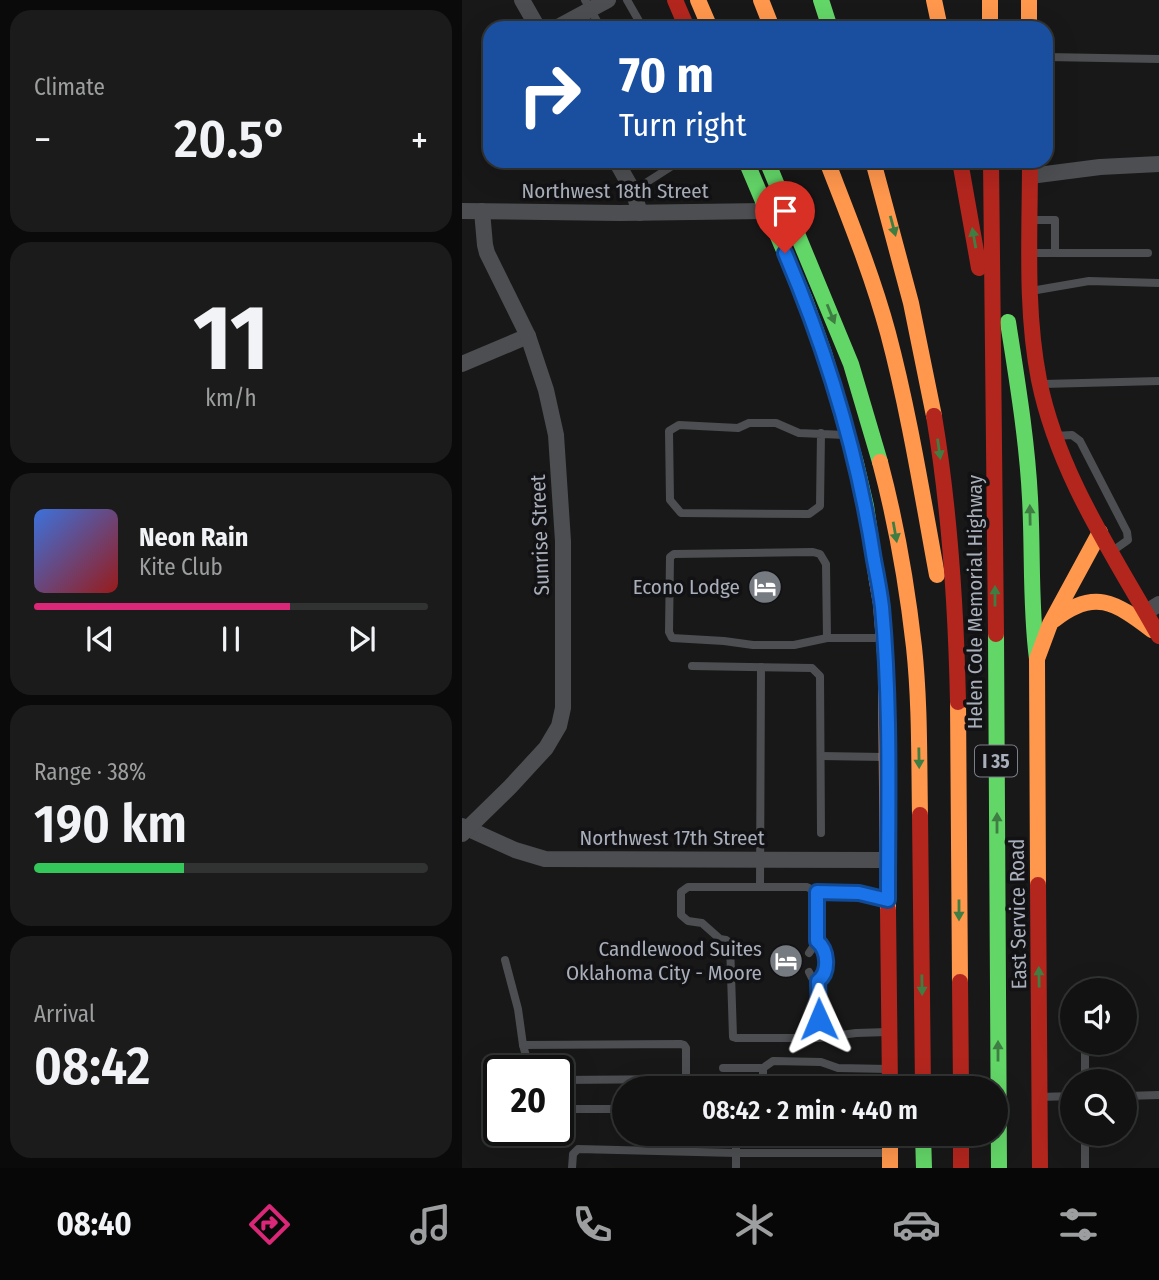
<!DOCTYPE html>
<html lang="en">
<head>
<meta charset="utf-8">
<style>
	body { margin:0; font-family:"Fira Sans Condensed",sans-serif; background:#1b1b1b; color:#f1f3f6; height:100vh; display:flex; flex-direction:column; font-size:26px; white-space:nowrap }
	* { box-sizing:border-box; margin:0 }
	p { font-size:23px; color:#9c9e9f }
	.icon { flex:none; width:38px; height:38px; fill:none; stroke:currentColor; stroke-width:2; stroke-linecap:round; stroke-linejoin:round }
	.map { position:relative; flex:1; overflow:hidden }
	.panel { display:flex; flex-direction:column; gap:10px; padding:10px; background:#0a0a0a; width:462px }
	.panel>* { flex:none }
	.top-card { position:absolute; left:21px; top:21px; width:570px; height:147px; border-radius:21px; box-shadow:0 7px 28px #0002,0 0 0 2px #313232; background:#1a4fa0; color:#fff; overflow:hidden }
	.tools { position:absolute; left:598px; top:978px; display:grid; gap:14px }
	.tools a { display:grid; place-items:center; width:77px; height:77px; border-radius:50%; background:#121212; box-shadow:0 7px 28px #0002,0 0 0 2px #313232; font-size:35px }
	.speed { position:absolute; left:21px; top:1055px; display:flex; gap:14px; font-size:35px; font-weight:700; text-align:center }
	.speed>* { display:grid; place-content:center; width:91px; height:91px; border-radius:50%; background:#121212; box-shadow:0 7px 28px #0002,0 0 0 2px #313232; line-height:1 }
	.speed .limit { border:4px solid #111; border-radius:10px; background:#fff; color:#111 }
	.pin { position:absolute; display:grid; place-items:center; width:60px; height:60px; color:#fff; margin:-72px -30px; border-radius:50% 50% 50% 0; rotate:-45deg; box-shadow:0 0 7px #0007 }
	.pin .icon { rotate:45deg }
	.me { position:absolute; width:77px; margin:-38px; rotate:359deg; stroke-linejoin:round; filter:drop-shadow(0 0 5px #0008) }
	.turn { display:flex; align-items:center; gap:24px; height:147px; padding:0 21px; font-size:32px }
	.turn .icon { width:91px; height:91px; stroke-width:2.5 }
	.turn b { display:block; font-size:49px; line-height:60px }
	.big { font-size:52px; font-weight:600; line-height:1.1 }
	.panel .tile { flex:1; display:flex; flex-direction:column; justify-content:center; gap:10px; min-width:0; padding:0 24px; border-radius:21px; background:#1b1b1b }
	.panel .dial { align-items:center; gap:0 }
	.dial b { font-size:91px; line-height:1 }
	.song { display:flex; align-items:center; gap:21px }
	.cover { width:84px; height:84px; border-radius:10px; background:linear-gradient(135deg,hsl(220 70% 55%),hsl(0 70% 35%)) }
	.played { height:7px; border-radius:4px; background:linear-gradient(90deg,#db2777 65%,#313232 65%) }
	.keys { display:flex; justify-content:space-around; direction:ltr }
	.heat { display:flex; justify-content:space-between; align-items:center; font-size:38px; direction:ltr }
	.charge { height:10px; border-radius:5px; background:linear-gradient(90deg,#34c759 38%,#313232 0) }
	.trip { position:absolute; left:150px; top:1076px; width:396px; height:70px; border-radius:35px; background:#121212; box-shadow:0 7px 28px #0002,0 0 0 2px #313232; font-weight:600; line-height:70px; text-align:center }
	.tabs { display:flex; height:112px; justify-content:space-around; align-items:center; background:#070707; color:#9c9e9f }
	.tabs .icon { width:49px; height:49px }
	.tabs .selected { color:#db2777 }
	.tabs b { font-size:32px; color:#f1f3f6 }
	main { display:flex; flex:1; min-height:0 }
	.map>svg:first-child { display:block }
</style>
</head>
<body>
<main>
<section class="panel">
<div class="tile"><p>Climate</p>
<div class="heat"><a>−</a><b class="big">20.5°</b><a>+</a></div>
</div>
<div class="tile dial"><b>11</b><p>km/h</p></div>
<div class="tile">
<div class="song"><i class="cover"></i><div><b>Neon Rain</b><p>Kite Club</p></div></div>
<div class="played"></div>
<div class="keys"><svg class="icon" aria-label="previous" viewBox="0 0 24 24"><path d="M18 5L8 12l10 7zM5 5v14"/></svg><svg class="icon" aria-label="pause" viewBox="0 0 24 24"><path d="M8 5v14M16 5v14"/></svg><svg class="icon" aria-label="next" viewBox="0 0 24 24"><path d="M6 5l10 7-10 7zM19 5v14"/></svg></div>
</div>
<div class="tile"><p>Range · 38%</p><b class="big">190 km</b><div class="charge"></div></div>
<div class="tile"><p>Arrival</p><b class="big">08:42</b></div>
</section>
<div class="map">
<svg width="697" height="1168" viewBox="0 0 697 1168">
	<rect width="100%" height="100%" fill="#181818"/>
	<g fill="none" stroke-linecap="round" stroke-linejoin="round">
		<g stroke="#4c4e51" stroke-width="8">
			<path d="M123,0L139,28"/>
			<path d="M165,0L181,28"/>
			<path d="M584,57L697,59"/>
			<path d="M171,191L218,161"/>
			<path d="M569,220H593V253H570"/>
			<path d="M593,253H686"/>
			<path d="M569,291L627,281L697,283"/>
			<path d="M581,384L697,381"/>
			<path d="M359,433L358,506L347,514L219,513L208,500L207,431L217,425L276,428L287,423H314L337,433L383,435"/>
			<path d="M593,436L610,435L618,441L665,532L666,540L649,552"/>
			<path d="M365,638L364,564L358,554L351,552L212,554L208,557L207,632L210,638L262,641L291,645H332L365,638H419"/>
			<path d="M230,666L350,668L358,676L359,833"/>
			<path d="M359,756L422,757"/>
			<path d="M298,887L299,667"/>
			<path d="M355,892V941C366,950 368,972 356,981L357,1038"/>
			<path d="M424,899L397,893L355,892L345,887H226L219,892V915L226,921L240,923L258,939L264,940L268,943L271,1037L274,1038H357L394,1033L426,1032"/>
			<path d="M347,953L355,941"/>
			<path d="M43,960L56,1009L61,1045L68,1071"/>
			<path d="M347,972L350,978L356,981"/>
			<path d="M623,1043V1082"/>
			<path d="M61,1045L219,1044L222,1045L224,1048V1088"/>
			<path d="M261,1068H301L311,1061L359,1062L376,1068L426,1069"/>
			<path d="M301,1068V1088"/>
			<path d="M96,1080L224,1079"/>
			<path d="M663,1096L697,1095"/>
			<path d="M578,1097L611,1096"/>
			<path d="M96,1106L103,1109H163"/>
			<path d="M623,1134V1168"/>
			<path d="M110,1168L111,1154L116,1149L274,1153H425"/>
			<path d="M274,1168V1134"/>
		</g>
		<g stroke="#4c4e51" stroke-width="16">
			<path d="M60,0L76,28"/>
			<path d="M94,28L146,0"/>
			<path d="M154,161L171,191L178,213"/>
			<path d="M568,176L638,167L697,164"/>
			<path d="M0,211L158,213L306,211"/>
			<path d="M0,364L66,336"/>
			<path d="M684,612L697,604"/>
			<path d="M0,826L53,850L83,859L426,860"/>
			<path d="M0,834L48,787L84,748L97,726L101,708V541L94,435L84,390L66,336L25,253L23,245L20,211"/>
		</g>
		<g stroke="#63d668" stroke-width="16">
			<path d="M359,0L368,28"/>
			<path d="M284,161L343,300L362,353L394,463L404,506L415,581"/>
			<path d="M305,161L389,364L418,462"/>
			<path d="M546,322C555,380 565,439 568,498C571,552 568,605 575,659"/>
			<path d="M534,634L537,1168"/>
			<path d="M461,1134L462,1168"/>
		</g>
		<g stroke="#ff974d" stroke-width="16">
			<path d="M236,0L248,28"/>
			<path d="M299,0L310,28"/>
			<path d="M472,0L478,28"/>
			<path d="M528,0V28"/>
			<path d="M567,0V28"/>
			<path d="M365,161C387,218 410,274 426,333C447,412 460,494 475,575"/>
			<path d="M411,161L449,303L472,416"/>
			<path d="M418,462C434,522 445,585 452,647C458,703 457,759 458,815"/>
			<path d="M415,581L419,604L424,666L426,910"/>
			<path d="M592,620C632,588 653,602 690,630"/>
			<path d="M496,702L498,982"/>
			<path d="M576,885L575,659L588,624L638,532"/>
			<path d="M428,1134V1168"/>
		</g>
		<g stroke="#b3261e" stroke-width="16">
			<path d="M213,0L225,28"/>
			<path d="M498,161L517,268"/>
			<path d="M529,161L534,634"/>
			<path d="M568,161C568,233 563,309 577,380C596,474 651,554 697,636"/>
			<path d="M472,416C488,511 494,606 496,702"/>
			<path d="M458,815L461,1088"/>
			<path d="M576,885L578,1168"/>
			<path d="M426,910L428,1088"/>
			<path d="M498,982L499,1088"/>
			<path d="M499,1134V1168"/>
		</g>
	</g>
	<defs><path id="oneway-solid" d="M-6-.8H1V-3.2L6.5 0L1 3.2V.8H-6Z" transform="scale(1.75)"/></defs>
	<g fill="#3f7e42">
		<use href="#oneway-solid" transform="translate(431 226) rotate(75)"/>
		<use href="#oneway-solid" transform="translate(512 238) rotate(-100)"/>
		<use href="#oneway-solid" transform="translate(369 314) rotate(68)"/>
		<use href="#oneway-solid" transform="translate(477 449) rotate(82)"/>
		<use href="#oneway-solid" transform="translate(568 515) rotate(-91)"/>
		<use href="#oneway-solid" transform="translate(433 532) rotate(80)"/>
		<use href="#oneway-solid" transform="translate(533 596) rotate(-90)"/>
		<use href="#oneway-solid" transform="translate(457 758) rotate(89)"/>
		<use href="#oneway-solid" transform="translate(535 823) rotate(-90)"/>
		<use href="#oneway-solid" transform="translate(497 910) rotate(90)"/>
		<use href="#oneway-solid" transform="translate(577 977) rotate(-91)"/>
		<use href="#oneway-solid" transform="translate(460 985) rotate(89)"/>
		<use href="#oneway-solid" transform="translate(536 1051) rotate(-90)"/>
	</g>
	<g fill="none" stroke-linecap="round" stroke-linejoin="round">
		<g stroke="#114b97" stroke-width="18">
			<path id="route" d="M323,253C365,352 396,454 412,560C415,575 418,591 420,607C429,704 426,803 426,900L397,893L355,892V941C366,950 368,972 356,981L357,1019"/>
		</g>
		<use href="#route" stroke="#1a73e8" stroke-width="12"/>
	</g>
	<defs>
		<g id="hotel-disc" transform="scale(1.75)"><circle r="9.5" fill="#767a81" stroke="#121214"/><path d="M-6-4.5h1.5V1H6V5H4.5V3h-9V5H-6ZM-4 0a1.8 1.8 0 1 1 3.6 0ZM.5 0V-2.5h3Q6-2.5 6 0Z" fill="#fff"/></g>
	</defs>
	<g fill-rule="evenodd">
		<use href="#hotel-disc" x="303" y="587"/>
		<use href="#hotel-disc" x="324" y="961"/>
	</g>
	<g text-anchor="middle" stroke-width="7" stroke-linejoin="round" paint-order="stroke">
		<rect fill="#121214" stroke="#7b7f88" stroke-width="2" x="513" y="745.5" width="42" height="31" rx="5"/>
		<g font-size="19" font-weight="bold" fill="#a8aeba">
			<text x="534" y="768">I 35</text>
		</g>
		<g font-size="21" fill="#a8aeba" stroke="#121214">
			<text x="153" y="198">Northwest 18th Street</text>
			<text transform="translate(78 535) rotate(-92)" y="7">Sunrise Street</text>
			<text transform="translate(513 602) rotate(-90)" y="7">Helen Cole Memorial Highway</text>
			<text x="210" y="845">Northwest 17th Street</text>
			<text transform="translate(556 914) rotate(-91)" y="7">East Service Road</text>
		</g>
		<g font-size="21" fill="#a8aeba" stroke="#121214" text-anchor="end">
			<text x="278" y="594">Econo Lodge</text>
			<text x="300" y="956">Candlewood Suites<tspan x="300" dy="24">Oklahoma City - Moore</tspan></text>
		</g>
	</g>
</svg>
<div class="tools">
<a><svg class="icon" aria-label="sound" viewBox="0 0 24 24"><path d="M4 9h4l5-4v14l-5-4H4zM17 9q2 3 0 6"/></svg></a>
<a><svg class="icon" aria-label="search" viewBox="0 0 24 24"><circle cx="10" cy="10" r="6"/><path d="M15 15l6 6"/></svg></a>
</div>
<div class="speed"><div class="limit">20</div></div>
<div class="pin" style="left:323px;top:253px;background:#d93025"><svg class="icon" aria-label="arrive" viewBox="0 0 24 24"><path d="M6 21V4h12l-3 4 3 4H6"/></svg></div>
<svg class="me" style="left:357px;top:1019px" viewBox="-20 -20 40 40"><path d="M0-17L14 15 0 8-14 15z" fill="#1a73e8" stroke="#fff" stroke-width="4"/></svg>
<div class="trip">08:42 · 2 min · 440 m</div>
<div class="top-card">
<div class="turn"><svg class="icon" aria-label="right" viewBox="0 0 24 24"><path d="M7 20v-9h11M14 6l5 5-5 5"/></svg><div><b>70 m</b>Turn right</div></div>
</div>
</div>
</main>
<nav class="tabs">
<b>08:40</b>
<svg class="icon selected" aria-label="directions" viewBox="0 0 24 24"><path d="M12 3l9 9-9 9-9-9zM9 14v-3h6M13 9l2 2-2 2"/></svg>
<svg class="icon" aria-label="music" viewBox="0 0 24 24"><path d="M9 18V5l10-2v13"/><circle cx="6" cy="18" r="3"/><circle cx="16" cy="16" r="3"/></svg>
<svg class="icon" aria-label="phone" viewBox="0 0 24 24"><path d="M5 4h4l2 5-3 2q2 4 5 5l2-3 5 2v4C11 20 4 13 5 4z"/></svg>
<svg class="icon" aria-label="climate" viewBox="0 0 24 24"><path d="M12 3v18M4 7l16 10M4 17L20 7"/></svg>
<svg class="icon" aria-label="car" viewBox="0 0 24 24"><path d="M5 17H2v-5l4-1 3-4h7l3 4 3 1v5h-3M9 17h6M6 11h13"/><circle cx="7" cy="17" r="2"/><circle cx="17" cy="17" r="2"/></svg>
<svg class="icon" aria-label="filters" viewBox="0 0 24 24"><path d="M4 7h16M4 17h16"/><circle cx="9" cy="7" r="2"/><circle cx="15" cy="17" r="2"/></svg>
</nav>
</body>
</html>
